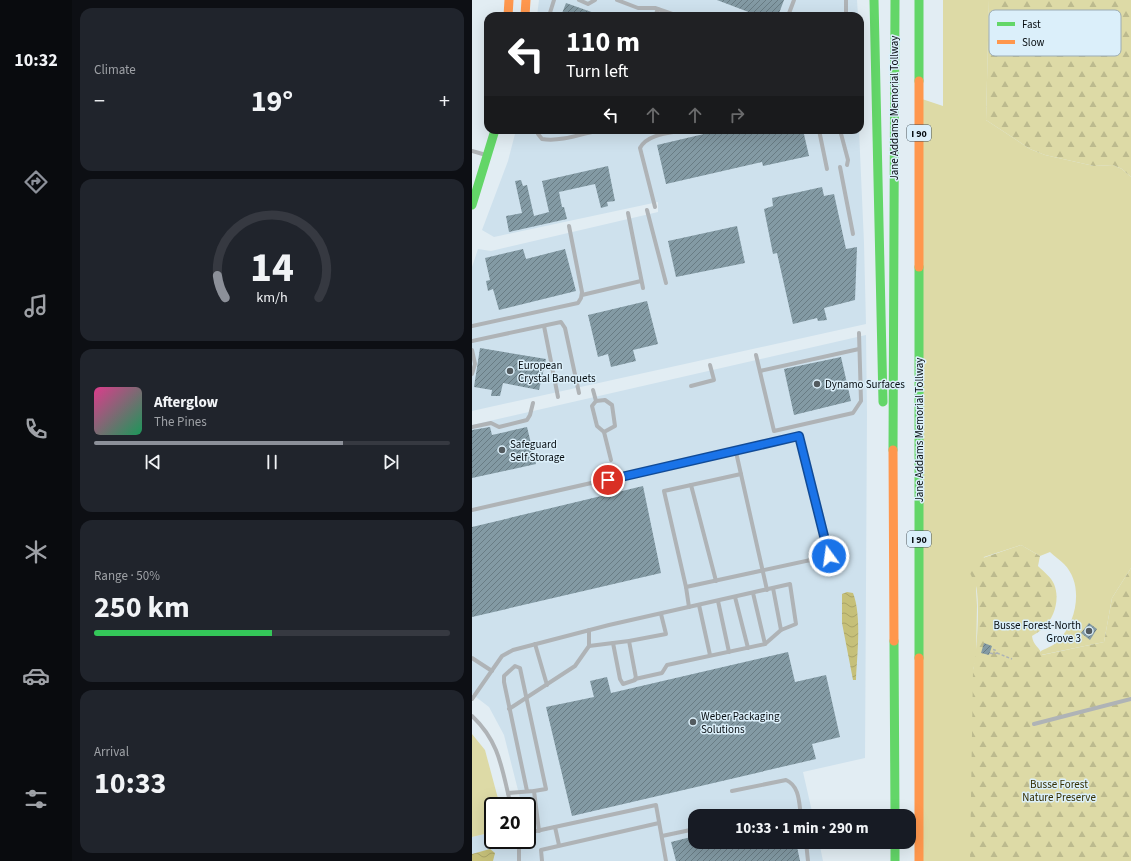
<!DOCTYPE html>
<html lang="en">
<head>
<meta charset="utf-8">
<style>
	body { margin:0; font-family:"Source Sans 3",sans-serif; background:#20242c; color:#f1f3f6; height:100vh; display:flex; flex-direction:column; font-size:15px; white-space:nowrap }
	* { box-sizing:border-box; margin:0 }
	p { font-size:13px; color:#9ea1a6 }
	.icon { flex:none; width:22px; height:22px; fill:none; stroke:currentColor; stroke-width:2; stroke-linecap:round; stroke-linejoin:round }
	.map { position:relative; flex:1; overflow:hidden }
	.details { display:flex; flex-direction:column; gap:8px; padding:8px; background:#0d0f14; width:400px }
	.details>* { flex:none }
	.guide { position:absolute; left:12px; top:12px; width:380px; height:122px; border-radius:12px; box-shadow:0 4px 16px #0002; background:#202124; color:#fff; overflow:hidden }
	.speed { position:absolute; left:12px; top:797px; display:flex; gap:8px; font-size:20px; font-weight:700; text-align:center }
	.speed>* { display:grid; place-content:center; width:52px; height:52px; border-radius:50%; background:#171b24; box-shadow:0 4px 16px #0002; line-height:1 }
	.speed .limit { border:2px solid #111; border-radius:6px; background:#fff; color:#111 }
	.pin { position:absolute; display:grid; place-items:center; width:34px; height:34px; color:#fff; margin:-17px; border:2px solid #fff; border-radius:50%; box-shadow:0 1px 4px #0007 }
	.me { position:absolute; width:44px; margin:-22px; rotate:346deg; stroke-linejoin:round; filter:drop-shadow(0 0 3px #0008) }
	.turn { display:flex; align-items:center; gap:14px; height:84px; padding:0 16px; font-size:18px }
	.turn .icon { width:52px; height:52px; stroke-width:2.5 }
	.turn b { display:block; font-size:28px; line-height:34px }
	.lanes { display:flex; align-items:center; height:38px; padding:0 16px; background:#0003; justify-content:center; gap:20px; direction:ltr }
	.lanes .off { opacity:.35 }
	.big { font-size:30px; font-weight:700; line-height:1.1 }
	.details .card { flex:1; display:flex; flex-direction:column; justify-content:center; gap:6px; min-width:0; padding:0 14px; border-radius:12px; background:#20242c }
	.details .dial { align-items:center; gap:0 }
	.dial svg { height:104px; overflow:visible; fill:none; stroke:#363941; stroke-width:7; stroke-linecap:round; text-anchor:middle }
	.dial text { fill:#f1f3f6; stroke:none }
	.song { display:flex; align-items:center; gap:12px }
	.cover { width:48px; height:48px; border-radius:6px; background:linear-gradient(135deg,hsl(330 70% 55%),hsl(150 70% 35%)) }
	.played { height:4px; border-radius:2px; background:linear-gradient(90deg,#8c9099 70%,#363941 70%) }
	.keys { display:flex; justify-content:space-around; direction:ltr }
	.heat { display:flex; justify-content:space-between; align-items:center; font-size:22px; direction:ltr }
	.charge { height:6px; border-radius:3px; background:linear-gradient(90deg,#34c759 50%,#363941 0) }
	.trip { position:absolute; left:216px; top:809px; width:228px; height:40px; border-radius:12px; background:#171b24; box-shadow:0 4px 16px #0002; font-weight:700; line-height:40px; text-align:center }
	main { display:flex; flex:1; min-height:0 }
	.tab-bar { display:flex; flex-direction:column; width:72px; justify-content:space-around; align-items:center; background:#090b0e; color:#9ea1a6 }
	.tab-bar .icon { width:28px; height:28px }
	.tab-bar .current { color:#8c9099 }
	.tab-bar b { font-size:18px; color:#f1f3f6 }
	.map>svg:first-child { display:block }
</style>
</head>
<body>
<main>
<nav class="tab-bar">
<b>10:32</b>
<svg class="icon current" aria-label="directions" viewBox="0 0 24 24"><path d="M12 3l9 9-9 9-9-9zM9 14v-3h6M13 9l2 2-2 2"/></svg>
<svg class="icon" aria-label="music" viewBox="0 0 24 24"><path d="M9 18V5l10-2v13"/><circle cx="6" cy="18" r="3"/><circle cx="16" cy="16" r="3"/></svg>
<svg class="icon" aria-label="phone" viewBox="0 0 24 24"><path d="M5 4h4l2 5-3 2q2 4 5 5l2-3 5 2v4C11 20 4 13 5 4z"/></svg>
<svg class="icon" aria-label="climate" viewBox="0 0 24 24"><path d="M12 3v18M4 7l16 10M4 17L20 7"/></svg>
<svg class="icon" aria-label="car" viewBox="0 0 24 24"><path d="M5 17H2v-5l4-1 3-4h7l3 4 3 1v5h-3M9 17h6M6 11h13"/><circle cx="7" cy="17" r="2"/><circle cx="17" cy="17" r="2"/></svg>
<svg class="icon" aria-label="filters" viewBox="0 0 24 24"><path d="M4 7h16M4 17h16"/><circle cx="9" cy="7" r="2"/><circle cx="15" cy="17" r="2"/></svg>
</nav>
<section class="details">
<div class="card"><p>Climate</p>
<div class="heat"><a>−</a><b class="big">19°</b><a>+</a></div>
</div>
<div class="card dial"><svg viewBox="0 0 100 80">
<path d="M14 69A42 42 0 1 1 86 69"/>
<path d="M14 69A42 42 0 0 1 8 52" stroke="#8c9099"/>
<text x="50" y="56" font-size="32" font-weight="700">14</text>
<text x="50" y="72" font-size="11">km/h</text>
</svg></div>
<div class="card">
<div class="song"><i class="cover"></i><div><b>Afterglow</b><p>The Pines</p></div></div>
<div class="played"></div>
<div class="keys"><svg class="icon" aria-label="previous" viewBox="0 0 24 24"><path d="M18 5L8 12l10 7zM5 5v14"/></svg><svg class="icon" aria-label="pause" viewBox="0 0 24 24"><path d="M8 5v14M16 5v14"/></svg><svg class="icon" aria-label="next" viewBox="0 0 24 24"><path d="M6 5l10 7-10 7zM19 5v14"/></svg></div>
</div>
<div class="card"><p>Range · 50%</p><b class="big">250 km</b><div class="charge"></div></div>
<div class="card"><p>Arrival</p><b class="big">10:33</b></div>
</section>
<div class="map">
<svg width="659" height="861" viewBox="0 0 659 861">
	<defs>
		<pattern id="forest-firs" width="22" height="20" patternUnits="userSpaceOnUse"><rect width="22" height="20" fill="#dddaa6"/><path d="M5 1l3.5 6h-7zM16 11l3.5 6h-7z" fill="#bcba8e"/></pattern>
		<pattern id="water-waves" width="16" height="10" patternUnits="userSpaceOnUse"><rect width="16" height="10" fill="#c6c079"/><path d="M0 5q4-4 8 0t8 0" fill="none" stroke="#a9a468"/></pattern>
		<pattern id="building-hatch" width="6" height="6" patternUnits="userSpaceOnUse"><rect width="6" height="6" fill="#839aa4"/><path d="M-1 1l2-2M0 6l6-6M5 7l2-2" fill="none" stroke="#697c84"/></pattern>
	</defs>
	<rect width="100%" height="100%" fill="#e2edf3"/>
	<g fill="#cee1ed">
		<path d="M67,0H385L386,16H65Z"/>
		<path d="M44,130H387L392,243L394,324L0,411V267L6,249L19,251L186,212V202L22,237L10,230L36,161Z"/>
		<path d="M394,335L395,414L393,758L331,772L341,816H223V842H347L351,861H0V837L21,832V840H55V806H50L32,735L17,707L0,694V425Z"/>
	</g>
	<g fill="#dddaa6">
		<path d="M471,0H517L514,120L558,149L573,155L622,166L641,165L650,169L659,177V568L640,598L632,642L569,655V651C575,648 583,645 587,640C605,621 612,584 592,564C588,560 582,556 578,552L568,556L549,545L512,557L504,587L505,606L504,659L501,670L659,861H447L450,99L471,106Z"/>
		<path d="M0,734L13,750L28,806H21V832L0,837Z"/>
	</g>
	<g fill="url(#forest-firs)">
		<path d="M517,0H659V177L650,169L641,165L622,166L573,155L558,149L514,120Z"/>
		<path d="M549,545L568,556L566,566C572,572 579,577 582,584C588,598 583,617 572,627C569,631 564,633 560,636C561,646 568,647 570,655L632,642L640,598L659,568V861H498L501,670C505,655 508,601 504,586C502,581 499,575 496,569L502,561Z"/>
	</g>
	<g fill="url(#water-waves)">
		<path d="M375,592L381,593C390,616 385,656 384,680H381L370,623V594Z"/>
		<path d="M18,849L23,853L21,861H0V854Z"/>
	</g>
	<g fill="url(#building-hatch)">
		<path d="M245,0H312L306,16H287Z"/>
		<path d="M94,3L128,15V16H89Z"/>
		<path d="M249,130H331L337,156L291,166L290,162L194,184L185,145Z"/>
		<path d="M136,166L143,201L135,202L136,206L129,208L123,184L87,192L90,207H92L95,219L37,232L34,216L50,213L43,181L49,180L51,186L55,185L62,216L77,212L70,181Z"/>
		<path d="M350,187L352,196L362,194L374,249L385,247L383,300L352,308L355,320L346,321L345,318L321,324L305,253L301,254L292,209L301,206L300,198Z"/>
		<path d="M265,226L273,263L204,277L196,241Z"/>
		<path d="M51,249L54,259L93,249L104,291L27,310L21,289L16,291L14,281L18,280L13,258Z"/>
		<path d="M175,301L186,344L161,350L164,361L139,367L136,354L126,357L116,315Z"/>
		<path d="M8,348L74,359L67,390L31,383L28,396H19L20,390L2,387Z"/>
		<path d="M369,357L379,401L322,415L312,369Z"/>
		<path d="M18,427L20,435L55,427L64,464L0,478V430Z"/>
		<path d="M171,486L189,573L0,617V527Z"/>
		<path d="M617,623L625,629L618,640L609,633Z"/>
		<path d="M512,643L520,646L517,655L509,653Z"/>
		<path d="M316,652L323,682L354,675L368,737L340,744L344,759L100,816L74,707L122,697L118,681L135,677L139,693Z"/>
		<path d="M223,836V842H324L328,861H204L199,842Z"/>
	</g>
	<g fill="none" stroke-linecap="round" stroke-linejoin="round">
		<g stroke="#aeb3b6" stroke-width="1.5" stroke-dasharray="3 2" stroke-linecap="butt">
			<path d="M518,653L522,654L525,653L523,650L519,649"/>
			<path d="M525,653L540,659"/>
		</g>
		<g stroke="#afb3b6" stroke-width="4">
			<path d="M107,0L116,4L123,0"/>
			<path d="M145,0L166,8H183L206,16"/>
			<path d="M374,0V16"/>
			<path d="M77,16L82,0"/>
			<path d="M183,16L186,9"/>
			<path d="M316,16L322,0"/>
			<path d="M67,130L66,134L70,139C89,142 109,134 128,130"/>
			<path d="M347,130L355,169"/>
			<path d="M368,130L376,160L375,165"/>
			<path d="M0,151L14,155"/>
			<path d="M368,167L381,234"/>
			<path d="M183,207L168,148C175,134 198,133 212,130"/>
			<path d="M175,210L194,283"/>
			<path d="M156,213L171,288"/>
			<path d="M110,295L169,281"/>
			<path d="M0,326L106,303L109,298L110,292L97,226"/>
			<path d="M72,326L86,397"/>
			<path d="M0,341L89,322L93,328L107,393"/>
			<path d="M0,350L3,364L0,374"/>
			<path d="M284,355L302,431L381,413L389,401L387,333"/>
			<path d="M288,371L387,349"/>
			<path d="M219,386L242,380L238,365"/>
			<path d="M121,390L124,401L120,406L125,426L132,432L139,460"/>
			<path d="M124,401L133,400L140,405L143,426L132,432"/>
			<path d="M0,427L19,423L27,427L55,420L58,415L61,403"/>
			<path d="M264,452L295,590"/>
			<path d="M219,485L244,581"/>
			<path d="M0,510L327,436L357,556L214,587"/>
			<path d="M263,597L276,648"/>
			<path d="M246,601L257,652"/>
			<path d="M227,605L238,655"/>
			<path d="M217,607L214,587L192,491L269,474"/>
			<path d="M141,643L148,679L151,684L163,680L164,678L157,641"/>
			<path d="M63,644L75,685"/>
			<path d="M293,644L309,630"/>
			<path d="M117,646L157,641L194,634L189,614"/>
			<path d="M0,658L20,671"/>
			<path d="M163,679L190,673L195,665L293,644L281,593"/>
			<path d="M0,699L30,656L41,650L137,625L318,584L324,624L309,630L301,588"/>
			<path d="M37,709L103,666L117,646V630"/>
			<path d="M0,716C28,742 30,770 39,806"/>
			<path d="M562,724L659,699"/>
			<path d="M62,791L67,831"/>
			<path d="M260,791L314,780C328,786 327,804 329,816"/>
			<path d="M36,793L62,791L74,789L48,668L43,666L32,676V682L55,791"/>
			<path d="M235,816L237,813"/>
			<path d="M83,827L87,845"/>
			<path d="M55,833L184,805L194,861"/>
			<path d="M190,836L223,829"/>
			<path d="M47,840V861"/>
			<path d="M334,842L336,861"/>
			<path d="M70,861L69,850L187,823"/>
		</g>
		<g stroke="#63d668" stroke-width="9">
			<path d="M402,0L411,402"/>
			<path d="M447,0V81"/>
			<path d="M0,205L23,130"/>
			<path d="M447,267V658"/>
			<path d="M421,450L423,0"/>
			<path d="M422,641L423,816"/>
			<path d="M423,842V861"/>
		</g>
		<g stroke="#ff974d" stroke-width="9">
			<path d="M36,16L37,0"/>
			<path d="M53,16L54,0"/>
			<path d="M447,81V267"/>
			<path d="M421,450L422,641"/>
			<path d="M447,658V861"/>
		</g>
	</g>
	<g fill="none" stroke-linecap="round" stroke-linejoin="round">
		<g stroke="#114b97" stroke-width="10">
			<path id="route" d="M136,480L327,436L357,556"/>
		</g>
		<use href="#route" stroke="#1a73e8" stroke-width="7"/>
	</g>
	<g fill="#535b5f" stroke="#dbeffa" stroke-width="1.5">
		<circle cx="38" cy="371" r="4"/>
		<circle cx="345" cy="384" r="4"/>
		<circle cx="30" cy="450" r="4"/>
		<circle cx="617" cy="631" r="4"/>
		<circle cx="221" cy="722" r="4"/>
	</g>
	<g text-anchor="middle" stroke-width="3" stroke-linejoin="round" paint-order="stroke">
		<g fill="#dbeffa" stroke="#465056" stroke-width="1">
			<rect x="435" y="125" width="24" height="16" rx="3"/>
			<rect x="435" y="531" width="24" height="16" rx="3"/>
		</g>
		<g font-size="10" font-weight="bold" fill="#060c10">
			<text x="447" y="137">I 90</text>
			<text x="447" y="543">I 90</text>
		</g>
		<g font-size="11" fill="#060c10" stroke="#dbeffa">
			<text transform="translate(422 108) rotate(-90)" y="4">Jane Addams Memorial Tollway</text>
			<text transform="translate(447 430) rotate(-90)" y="4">Jane Addams Memorial Tollway</text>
		</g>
		<g font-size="11" fill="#060c10" stroke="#dbeffa" text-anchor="start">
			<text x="46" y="369">European<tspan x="46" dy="13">Crystal Banquets</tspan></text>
			<text x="353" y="388">Dynamo Surfaces</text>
			<text x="38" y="448">Safeguard<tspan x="38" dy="13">Self Storage</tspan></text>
			<text x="609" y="629" text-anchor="end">Busse Forest-North<tspan x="609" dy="13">Grove 3</tspan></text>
			<text x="229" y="720">Weber Packaging<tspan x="229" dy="13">Solutions</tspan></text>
		</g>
		<g font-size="11" fill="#342e01" stroke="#dbeffa">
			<text x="587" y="788">Busse Forest<tspan x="587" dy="13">Nature Preserve</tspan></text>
		</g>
	</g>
	<rect x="517" y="10" width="132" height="46" rx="6" fill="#dbeffa" stroke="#9babb4" stroke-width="1"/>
	<rect x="525" y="22" width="18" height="4" fill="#63d668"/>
	<rect x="525" y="40" width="18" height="4" fill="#ff974d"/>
	<g font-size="11" fill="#060c10">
		<text x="550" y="28">Fast</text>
		<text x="550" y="46">Slow</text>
	</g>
</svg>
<div class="speed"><div class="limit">20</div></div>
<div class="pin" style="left:136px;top:480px;background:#d93025"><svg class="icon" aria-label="arrive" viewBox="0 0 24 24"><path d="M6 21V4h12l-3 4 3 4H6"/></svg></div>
<svg class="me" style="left:357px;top:556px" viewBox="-20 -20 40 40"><circle r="17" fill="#1a73e8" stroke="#fff" stroke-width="3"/><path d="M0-11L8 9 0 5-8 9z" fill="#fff"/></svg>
<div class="trip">10:33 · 1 min · 290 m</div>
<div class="guide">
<div class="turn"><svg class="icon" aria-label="left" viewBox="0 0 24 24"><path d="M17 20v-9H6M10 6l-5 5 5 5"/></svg><div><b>110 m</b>Turn left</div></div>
<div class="lanes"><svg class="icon" aria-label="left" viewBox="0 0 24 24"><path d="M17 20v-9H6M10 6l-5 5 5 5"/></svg><svg class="icon off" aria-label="ahead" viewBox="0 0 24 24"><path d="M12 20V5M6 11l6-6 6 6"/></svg><svg class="icon off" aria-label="ahead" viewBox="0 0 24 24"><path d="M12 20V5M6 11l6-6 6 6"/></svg><svg class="icon off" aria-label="right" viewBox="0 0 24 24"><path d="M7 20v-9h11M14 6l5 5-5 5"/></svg></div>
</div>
</div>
</main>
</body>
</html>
